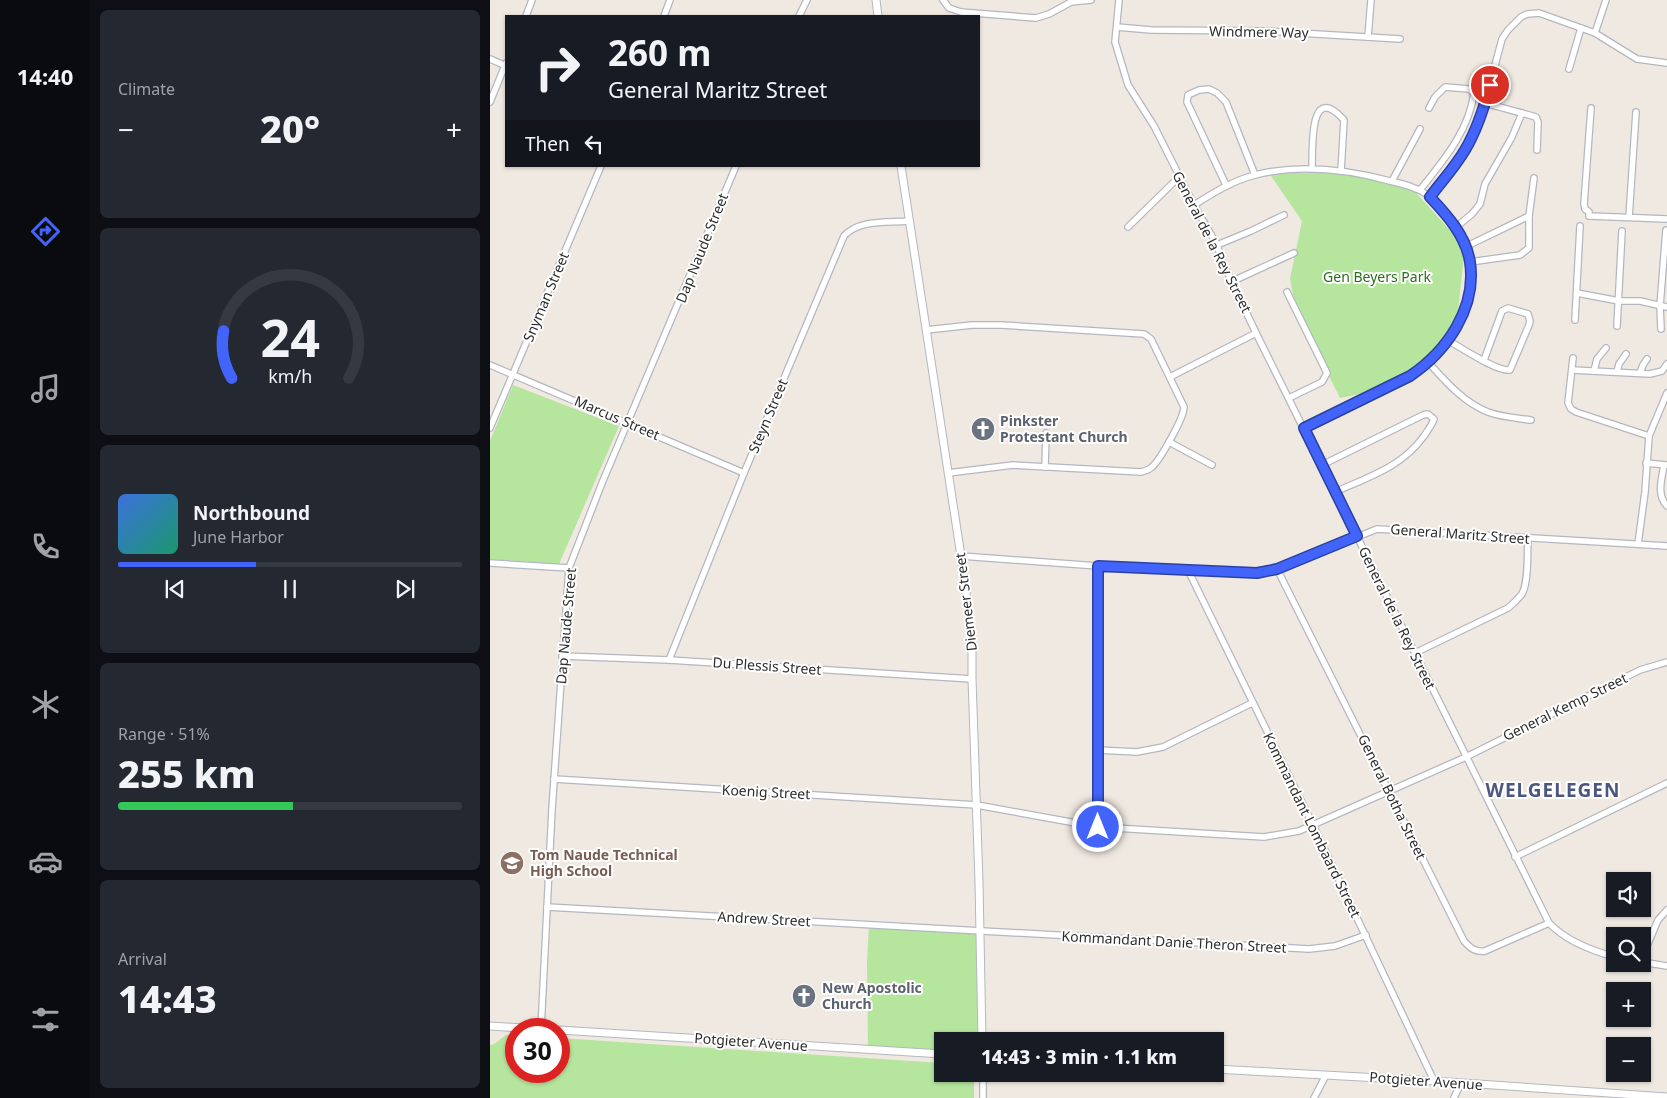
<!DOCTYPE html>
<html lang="en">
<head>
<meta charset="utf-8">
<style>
	body { margin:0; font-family:"Noto Sans",sans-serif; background:#242831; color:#f1f3f6; height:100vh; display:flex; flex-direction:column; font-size:19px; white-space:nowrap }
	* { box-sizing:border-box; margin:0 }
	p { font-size:16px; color:#9ea1a6 }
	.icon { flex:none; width:28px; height:28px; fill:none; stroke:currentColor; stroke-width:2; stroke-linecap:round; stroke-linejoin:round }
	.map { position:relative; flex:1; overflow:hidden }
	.details { display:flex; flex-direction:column; gap:10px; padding:10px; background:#0d0f14; width:400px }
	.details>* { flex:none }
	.banner { position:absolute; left:15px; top:15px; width:475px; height:152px; border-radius:0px; box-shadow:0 1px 4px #0004; background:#171b24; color:#f1f3f6; overflow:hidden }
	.tools { position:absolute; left:1116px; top:872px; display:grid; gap:10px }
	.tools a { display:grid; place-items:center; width:45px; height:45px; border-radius:0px; background:#171b24; box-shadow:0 1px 4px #0004; font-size:25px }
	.speed { position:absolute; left:15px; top:1018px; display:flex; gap:10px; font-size:25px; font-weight:700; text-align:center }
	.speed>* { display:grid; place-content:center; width:65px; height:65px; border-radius:50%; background:#171b24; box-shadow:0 1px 4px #0004; line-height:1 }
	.speed .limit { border:8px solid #d22; background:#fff; color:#111 }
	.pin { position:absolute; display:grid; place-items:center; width:42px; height:42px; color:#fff; margin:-21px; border:2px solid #fff; border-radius:50%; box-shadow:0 1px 5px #0007 }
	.me { position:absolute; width:55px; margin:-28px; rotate:0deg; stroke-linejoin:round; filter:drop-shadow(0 0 4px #0008) }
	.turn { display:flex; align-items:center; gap:18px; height:105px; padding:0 20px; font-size:22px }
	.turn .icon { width:65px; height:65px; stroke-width:2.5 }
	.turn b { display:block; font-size:35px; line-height:42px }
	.then { display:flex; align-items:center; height:48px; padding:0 20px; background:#0003; gap:10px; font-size:19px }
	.big { font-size:38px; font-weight:800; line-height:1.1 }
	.details .tile { flex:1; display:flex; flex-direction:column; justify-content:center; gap:8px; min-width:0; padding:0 18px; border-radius:8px; background:#242831 }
	.details .dial { align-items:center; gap:0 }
	.dial svg { height:130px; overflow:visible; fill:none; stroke:#363941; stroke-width:7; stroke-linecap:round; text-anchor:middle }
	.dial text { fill:#f1f3f6; stroke:none }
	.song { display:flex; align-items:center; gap:15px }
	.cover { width:60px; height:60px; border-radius:8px; background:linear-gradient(135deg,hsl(220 70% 55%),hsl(160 70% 35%)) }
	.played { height:5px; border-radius:2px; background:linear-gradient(90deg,#4264fb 40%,#363941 40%) }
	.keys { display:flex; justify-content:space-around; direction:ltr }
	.heat { display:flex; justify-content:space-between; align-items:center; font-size:28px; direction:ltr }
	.charge { height:8px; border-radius:4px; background:linear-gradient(90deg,#34c759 51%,#363941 0) }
	.trip { position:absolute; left:444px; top:1032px; width:290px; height:50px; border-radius:0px; background:#171b24; box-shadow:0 1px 4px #0004; font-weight:800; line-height:50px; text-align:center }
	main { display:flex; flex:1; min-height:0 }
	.tab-bar { display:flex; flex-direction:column; width:90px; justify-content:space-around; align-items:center; background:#090b0e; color:#9ea1a6 }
	.tab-bar .icon { width:35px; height:35px }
	.tab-bar .active { color:#4264fb }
	.tab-bar b { font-size:22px; color:#f1f3f6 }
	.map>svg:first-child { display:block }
</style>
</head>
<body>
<main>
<nav class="tab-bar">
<b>14:40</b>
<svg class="icon active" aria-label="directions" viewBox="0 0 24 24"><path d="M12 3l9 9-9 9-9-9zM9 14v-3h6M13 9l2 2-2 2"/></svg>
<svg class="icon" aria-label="music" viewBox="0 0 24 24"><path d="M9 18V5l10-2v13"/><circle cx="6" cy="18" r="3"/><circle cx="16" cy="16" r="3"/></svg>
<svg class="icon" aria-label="phone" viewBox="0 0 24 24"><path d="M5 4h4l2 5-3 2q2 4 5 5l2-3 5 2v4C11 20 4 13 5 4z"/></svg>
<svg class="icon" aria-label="climate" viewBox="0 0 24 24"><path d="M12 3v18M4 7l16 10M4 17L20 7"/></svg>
<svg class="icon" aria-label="car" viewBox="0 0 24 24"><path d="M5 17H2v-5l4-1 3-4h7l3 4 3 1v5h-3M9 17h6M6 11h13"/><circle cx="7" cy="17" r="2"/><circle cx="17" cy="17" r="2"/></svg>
<svg class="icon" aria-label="filters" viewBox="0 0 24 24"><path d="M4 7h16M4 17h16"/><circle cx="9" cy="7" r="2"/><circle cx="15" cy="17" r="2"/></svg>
</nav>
<section class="details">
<div class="tile"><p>Climate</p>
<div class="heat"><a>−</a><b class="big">20°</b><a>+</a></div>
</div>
<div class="tile dial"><svg viewBox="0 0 100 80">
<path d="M14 69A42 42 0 1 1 86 69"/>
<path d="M14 69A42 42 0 0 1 9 40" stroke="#4264fb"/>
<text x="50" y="56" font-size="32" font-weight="700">24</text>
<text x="50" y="72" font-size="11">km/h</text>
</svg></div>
<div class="tile">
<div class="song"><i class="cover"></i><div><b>Northbound</b><p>June Harbor</p></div></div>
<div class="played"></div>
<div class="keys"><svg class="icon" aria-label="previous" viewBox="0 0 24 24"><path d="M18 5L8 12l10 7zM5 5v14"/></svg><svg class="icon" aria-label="pause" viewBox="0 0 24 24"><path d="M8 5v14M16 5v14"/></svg><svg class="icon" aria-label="next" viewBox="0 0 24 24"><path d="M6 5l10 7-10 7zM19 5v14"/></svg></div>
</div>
<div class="tile"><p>Range · 51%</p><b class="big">255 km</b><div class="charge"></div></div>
<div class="tile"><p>Arrival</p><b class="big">14:43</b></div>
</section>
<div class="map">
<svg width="1177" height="1098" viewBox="0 0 1177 1098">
	<rect width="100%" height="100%" fill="#efe9e1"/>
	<g fill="#b6e59e">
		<path d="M779,173H864L920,186L975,247L966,329L930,369L891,390L850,398L806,310L800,279L812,221Z"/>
		<path d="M23,385L129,426L69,564L0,559V441Z"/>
		<path d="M379,925L490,931L492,1041H452V1054L378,1050L377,963Z"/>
		<path d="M16,1035L26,1036V1071H69V1038L452,1063V1074H484V1098H0V1045L4,1044Z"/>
	</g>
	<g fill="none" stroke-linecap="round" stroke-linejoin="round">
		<g stroke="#b4b7c1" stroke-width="8">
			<g id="minor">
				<path d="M453,0L459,8L471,12L546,18L559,14L581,2L601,0"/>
				<path d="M629,0L625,42L638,85L664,126L704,205L727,245L733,263L766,333L1059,923C1075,940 1103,951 1125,957"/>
				<path d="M36,16L42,0"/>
				<path d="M174,16L180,0"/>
				<path d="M309,16L317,0"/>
				<path d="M627,27L661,30L776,31L910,39"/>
				<path d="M1105,33L1116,0"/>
				<path d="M878,37L881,0"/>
				<path d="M0,59L16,66"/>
				<path d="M1079,69L1091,28"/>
				<path d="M0,102L16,63"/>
				<path d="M995,103L1046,117L1048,122L1047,150"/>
				<path d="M1101,108L1094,204L1095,209L1099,212V216L1177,219"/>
				<path d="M822,168C823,150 818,80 854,120L851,171"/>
				<path d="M902,181L930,129"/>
				<path d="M736,185L697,102L698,95L709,90L719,89L727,93L736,102L765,175"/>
				<path d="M930,190C953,161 979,131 984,93L979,89L955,87L945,97L939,108"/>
				<path d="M941,197L972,155L980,142L995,103L1012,39L1018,30L1031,17L1037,14L1049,13L1105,33L1147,59L1177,63"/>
				<path d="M704,205C723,193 742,181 765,175C809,164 856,169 900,181C913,184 926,187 938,195C959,209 980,248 980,273C979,296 973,322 959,341C936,369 910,381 878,396C857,407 835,417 814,428"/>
				<path d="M1139,217L1146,112"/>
				<path d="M638,227L689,177"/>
				<path d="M966,227L982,214L990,204L995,184L1022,137L1032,113"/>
				<path d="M727,245L761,231L794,215"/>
				<path d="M975,247L1039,216"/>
				<path d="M980,262L1030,255L1039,248V216L1044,178"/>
				<path d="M743,281L804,253"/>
				<path d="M797,292L837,373L832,382L799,398"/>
				<path d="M1087,293L1129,301H1150L1177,307"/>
				<path d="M1085,320L1090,226"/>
				<path d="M1127,326L1132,231"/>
				<path d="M1171,329L1170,306L1176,230"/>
				<path d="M436,330L482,325H511L654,334L661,339L694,407C694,418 670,460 662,467C659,470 655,471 651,472L523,465L458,473"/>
				<path d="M959,341C972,348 1007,372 1020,370L1039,325L1040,321L1038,314L1018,308L1012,311L994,360"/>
				<path d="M1083,358L1078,403L1081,409L1086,412L1159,436"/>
				<path d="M938,362C955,381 974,403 998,412C1011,417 1026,418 1041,420"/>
				<path d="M0,365L254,473"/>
				<path d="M1082,370L1160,374L1172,371L1177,364"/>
				<path d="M1104,371L1107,359L1116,348"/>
				<path d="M1127,372L1129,364L1136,354"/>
				<path d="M1150,373L1153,365L1157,359"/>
				<path d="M680,377L766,333"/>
				<path d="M0,428L111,166"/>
				<path d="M679,442L722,465"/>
				<path d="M1156,463L1176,465"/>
				<path d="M832,465L933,415L938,414L944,419C942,425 938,430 934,436C912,467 878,477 845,492"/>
				<path d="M1174,465C1172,478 1166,495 1177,506"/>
				<path d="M555,467L556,433"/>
				<path d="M1148,544L1155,492L1159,436L1177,393"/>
				<path d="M471,556L608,566L759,573L787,569L887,529L1177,546"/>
				<path d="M0,563L79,568"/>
				<path d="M787,569L974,941C981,949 985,952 995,951L1059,923"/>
				<path d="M698,570L823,825L944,1081"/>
				<path d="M925,653L1018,608C1023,604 1028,599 1032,594C1039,581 1037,553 1038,538"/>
				<path d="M72,656L179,660L482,679"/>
				<path d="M179,660L254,473L354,236C369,219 398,223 419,221"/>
				<path d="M607,750L647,752L673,747L762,703"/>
				<path d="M64,779L487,805L608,827L774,837L809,831L976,757L1150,670L1177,662"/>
				<path d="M608,827V566"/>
				<path d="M1025,857L1177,783"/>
				<path d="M57,907L819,949L845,946L876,935"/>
				<path d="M1152,958L1168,920L1177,910"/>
				<path d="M1152,962L1177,966"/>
				<path d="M51,1029L62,809L79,568L112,483L246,166"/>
				<path d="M493,1074V1098"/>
				<path d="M824,1098L836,1075"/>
				<path d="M964,1098L971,1083"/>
			</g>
		</g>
		<g stroke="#b4b7c1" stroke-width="9">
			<g id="tertiary">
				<path d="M386,0L388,16"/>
				<path d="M411,166L471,556L482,638V679L489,882L492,1041"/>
				<path d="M0,1026L48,1029"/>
				<path d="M69,1030L452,1054"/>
				<path d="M725,1069L944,1081L1177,1097"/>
			</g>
		</g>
		<use href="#minor" stroke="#fff" stroke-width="5.5"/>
		<use href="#tertiary" stroke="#fff" stroke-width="7"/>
	</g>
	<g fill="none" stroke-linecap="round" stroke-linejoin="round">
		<g stroke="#2b41a3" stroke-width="12">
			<path id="route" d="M608,827V566L767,573L787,569L867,536L814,428L920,376C957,351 987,308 980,262C976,236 957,215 940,197C952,181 965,167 975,150C987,130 994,108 1000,85"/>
		</g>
		<use href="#route" stroke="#4264fb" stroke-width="9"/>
	</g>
	<defs>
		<g id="church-disc" transform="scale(1.25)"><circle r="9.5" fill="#6b7280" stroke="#fff"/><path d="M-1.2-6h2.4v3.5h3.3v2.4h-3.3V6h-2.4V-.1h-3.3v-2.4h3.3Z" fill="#fff"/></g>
		<g id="school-disc" transform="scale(1.25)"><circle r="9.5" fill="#8d6e63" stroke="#fff"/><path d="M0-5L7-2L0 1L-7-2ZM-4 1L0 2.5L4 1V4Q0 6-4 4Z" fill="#fff"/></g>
	</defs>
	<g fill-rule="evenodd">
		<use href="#church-disc" x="493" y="429"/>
		<use href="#school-disc" x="22" y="863"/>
		<use href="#church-disc" x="314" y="996"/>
	</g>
	<g text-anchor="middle" stroke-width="4" stroke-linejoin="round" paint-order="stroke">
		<g font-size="14" fill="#2e2e2e" stroke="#fff">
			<text transform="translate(769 32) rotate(1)" y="5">Windmere Way</text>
			<text transform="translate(722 242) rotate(63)" y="5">General de la Rey Street</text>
			<text transform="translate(212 248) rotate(-68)" y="5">Dap Naude Street</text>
			<text transform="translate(56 297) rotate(-67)" y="5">Snyman Street</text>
			<text transform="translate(278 416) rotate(-67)" y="5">Steyn Street</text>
			<text transform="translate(127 418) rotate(23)" y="5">Marcus Street</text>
			<text transform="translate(970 534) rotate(4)" y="5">General Maritz Street</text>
			<text transform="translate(476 602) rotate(-97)" y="5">Diemeer Street</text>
			<text transform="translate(907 618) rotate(64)" y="5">General de la Rey Street</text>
			<text transform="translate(76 626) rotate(-85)" y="5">Dap Naude Street</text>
			<text transform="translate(277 666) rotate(4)" y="5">Du Plessis Street</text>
			<text transform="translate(1075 707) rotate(-26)" y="5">General Kemp Street</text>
			<text transform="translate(276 792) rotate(3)" y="5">Koenig Street</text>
			<text transform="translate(902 797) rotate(64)" y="5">General Botha Street</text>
			<text transform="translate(822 825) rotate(64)" y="5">Kommandant Lombaard Street</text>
			<text transform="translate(274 919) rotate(3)" y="5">Andrew Street</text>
			<text transform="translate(684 942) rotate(3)" y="5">Kommandant Danie Theron Street</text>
			<text transform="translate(261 1042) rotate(4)" y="5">Potgieter Avenue</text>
			<text transform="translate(936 1081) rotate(4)" y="5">Potgieter Avenue</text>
		</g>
		<g font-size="14" fill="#2c6e1b" stroke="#fff">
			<text x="887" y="282">Gen Beyers Park</text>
		</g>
		<g font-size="14" font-weight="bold" fill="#5b616d" stroke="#fff" text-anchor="start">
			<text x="510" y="426">Pinkster<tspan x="510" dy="16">Protestant Church</tspan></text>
			<text x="332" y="993">New Apostolic<tspan x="332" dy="16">Church</tspan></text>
		</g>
		<g font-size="14" font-weight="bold" fill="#785e54" stroke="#fff" text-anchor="start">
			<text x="40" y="860">Tom Naude Technical<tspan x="40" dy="16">High School</tspan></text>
		</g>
		<g font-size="19" font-weight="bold" letter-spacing="1" fill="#4d5680" stroke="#fff">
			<text x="1063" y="797">WELGELEGEN</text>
		</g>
	</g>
</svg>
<div class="tools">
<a><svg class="icon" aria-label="sound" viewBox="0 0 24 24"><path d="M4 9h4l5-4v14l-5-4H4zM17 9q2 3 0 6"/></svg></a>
<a><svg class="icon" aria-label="search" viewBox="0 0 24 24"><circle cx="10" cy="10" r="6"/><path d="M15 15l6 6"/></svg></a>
<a>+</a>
<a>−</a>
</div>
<div class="speed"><div class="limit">30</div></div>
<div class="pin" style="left:1000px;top:85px;background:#d93025"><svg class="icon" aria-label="arrive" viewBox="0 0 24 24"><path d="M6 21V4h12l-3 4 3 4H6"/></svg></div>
<svg class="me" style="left:608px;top:827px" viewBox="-20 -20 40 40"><circle r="17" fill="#4264fb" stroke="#fff" stroke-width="3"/><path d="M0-11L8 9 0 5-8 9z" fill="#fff"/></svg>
<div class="trip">14:43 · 3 min · 1.1 km</div>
<div class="banner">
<div class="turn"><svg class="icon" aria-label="right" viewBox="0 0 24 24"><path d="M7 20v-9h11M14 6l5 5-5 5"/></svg><div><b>260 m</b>General Maritz Street</div></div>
<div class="then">Then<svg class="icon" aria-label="left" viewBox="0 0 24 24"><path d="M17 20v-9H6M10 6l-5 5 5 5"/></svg></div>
</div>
</div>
</main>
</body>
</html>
